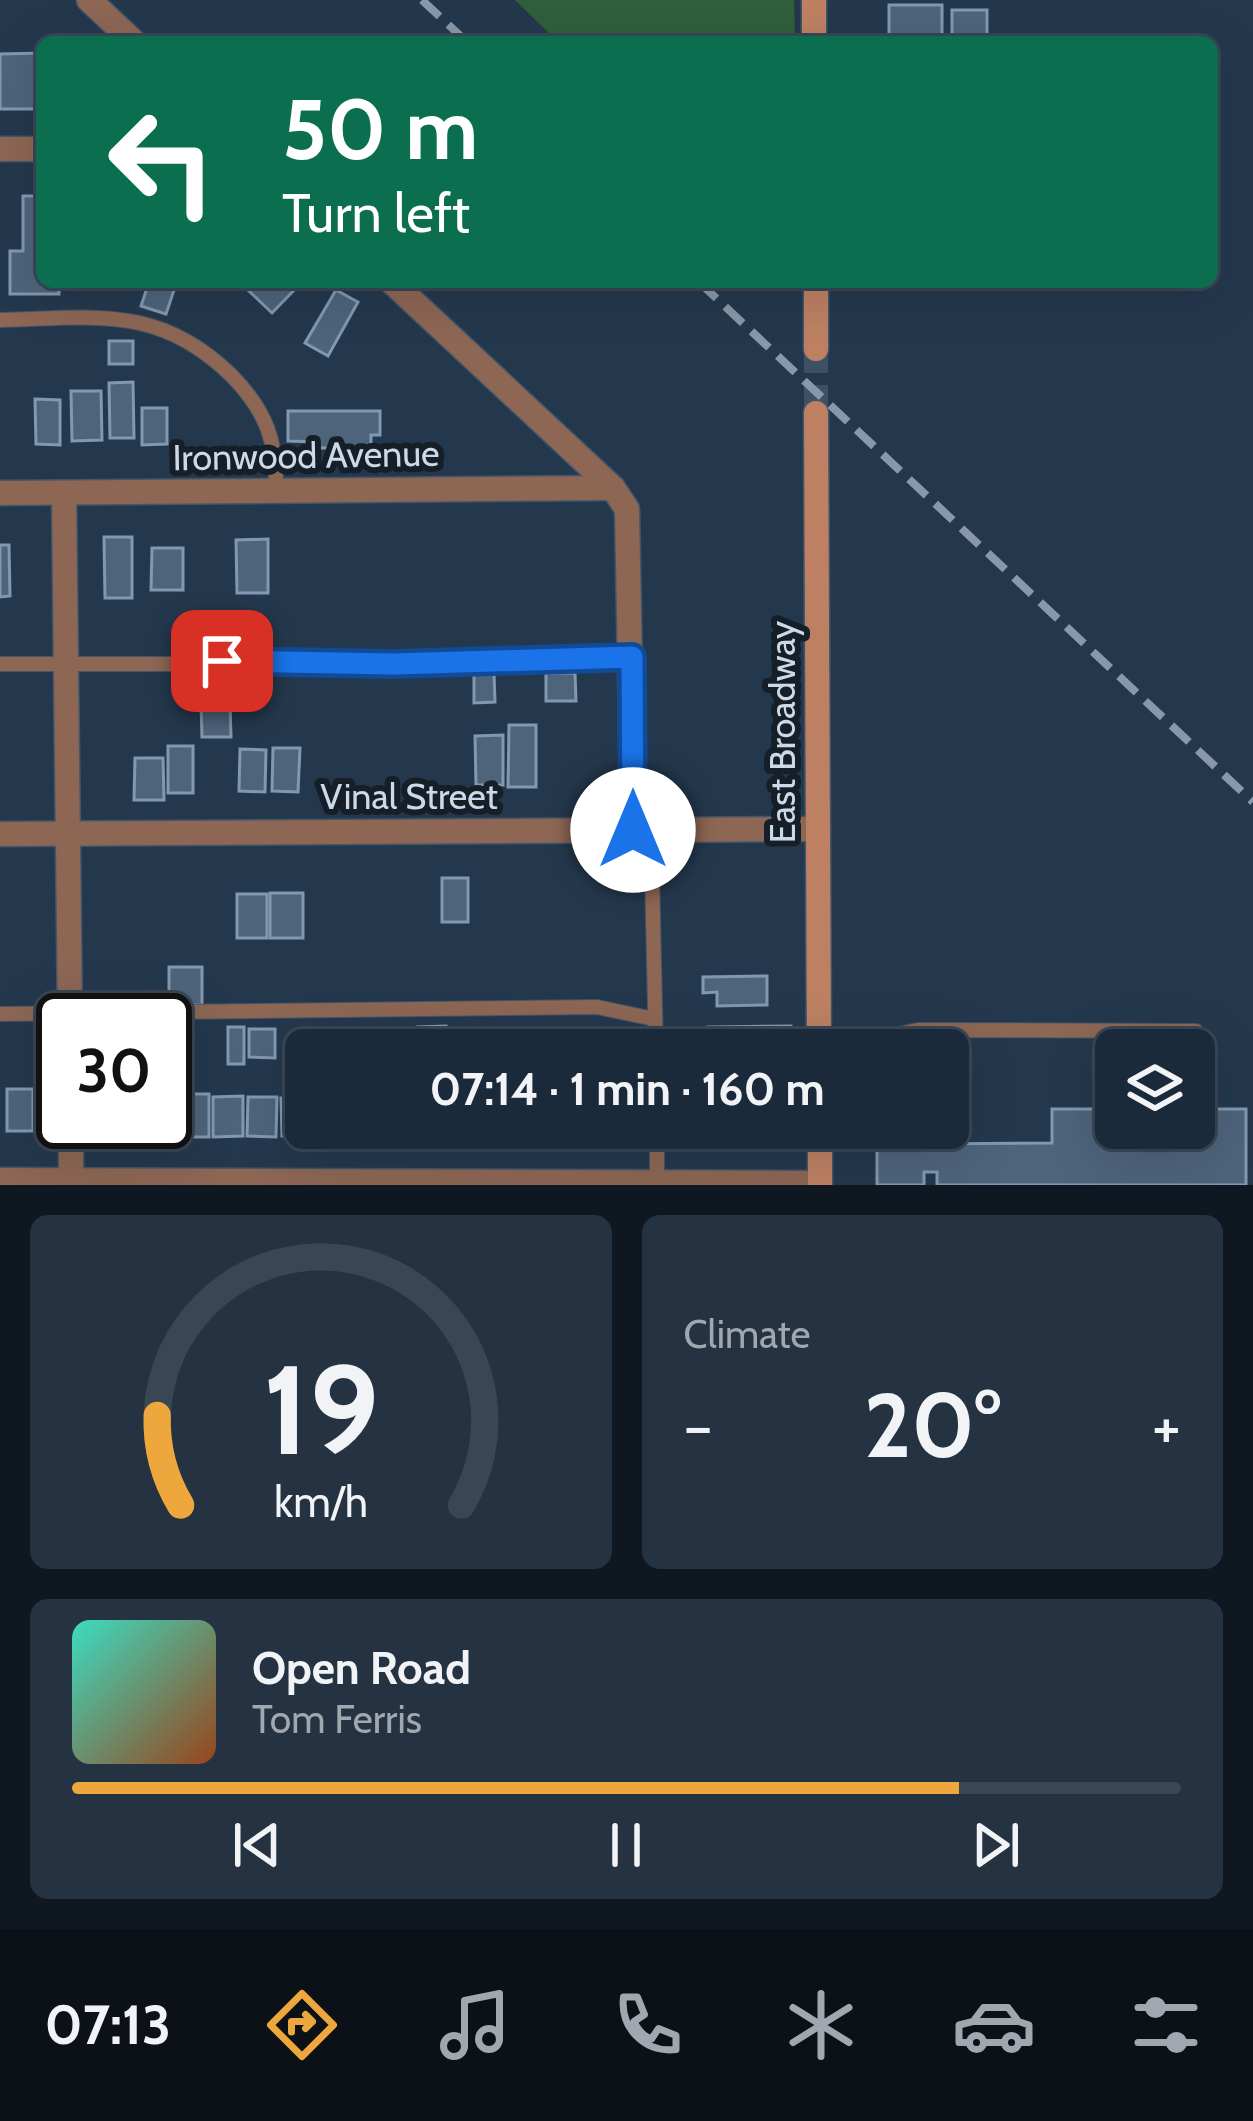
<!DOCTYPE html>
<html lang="en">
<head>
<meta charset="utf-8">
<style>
	body { margin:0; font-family:Cabin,sans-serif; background:#243242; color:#f1f3f6; height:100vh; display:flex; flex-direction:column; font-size:45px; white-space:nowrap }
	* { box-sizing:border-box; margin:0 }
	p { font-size:39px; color:#a0a7af }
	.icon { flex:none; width:66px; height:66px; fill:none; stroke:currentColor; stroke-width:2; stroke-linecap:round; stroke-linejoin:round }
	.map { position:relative; height:1185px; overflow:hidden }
	.drawer { display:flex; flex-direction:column; gap:30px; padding:30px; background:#0f1720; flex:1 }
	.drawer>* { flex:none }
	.guide { position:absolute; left:36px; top:36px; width:1182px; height:252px; border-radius:18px; box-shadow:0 12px 48px #0002,0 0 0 3px #394654; background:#0b6e4f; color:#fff; overflow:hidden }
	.fabs { position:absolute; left:1095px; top:1029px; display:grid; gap:24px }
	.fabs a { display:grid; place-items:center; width:120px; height:120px; border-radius:18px; background:#1b2a3a; box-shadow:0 12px 48px #0002,0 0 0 3px #394654; font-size:60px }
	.speed { position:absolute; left:36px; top:993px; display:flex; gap:24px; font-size:60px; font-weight:700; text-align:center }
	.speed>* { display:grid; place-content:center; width:156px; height:156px; border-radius:50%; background:#1b2a3a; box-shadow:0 12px 48px #0002,0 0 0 3px #394654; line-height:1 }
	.speed .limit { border:6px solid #111; border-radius:18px; background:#fff; color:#111 }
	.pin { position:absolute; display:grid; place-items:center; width:102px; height:102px; color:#fff; margin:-51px; border-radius:24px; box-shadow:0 6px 18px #0006 }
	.me { position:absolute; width:132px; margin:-66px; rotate:0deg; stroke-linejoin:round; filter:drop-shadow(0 0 9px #0008) }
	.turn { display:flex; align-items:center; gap:42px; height:252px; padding:0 48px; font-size:54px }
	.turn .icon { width:156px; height:156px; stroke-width:2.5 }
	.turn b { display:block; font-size:84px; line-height:102px }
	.big { font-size:90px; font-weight:800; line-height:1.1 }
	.drawer .widget { flex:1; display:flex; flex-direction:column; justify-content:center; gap:18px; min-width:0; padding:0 42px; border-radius:18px; background:#243242 }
	.drawer .dial { align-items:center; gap:0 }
	.dial svg { height:312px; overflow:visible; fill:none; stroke:#394654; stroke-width:7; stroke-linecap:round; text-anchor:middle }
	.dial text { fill:#f1f3f6; stroke:none }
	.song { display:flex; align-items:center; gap:36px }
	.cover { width:144px; height:144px; border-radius:18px; background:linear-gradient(135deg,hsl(170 70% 55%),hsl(20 70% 35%)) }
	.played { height:12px; border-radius:6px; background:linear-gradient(90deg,#eea73c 80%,#394654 80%) }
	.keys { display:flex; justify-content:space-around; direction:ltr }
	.heat { display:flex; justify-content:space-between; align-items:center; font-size:66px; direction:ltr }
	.drawer .tiles { flex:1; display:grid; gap:30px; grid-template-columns:1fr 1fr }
	.widget:last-child { grid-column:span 2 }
	.trip { position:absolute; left:285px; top:1029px; width:684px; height:120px; border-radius:18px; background:#1b2a3a; box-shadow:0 12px 48px #0002,0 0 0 3px #394654; font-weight:800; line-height:120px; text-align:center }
	.dock { display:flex; height:192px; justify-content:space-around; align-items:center; background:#0b1117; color:#a0a7af }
	.dock .icon { width:84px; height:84px }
	.dock .on { color:#eea73c }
	.dock b { font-size:54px; color:#f1f3f6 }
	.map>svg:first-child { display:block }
</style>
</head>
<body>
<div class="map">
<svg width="1253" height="1185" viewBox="0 0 1253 1185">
	<rect width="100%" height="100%" fill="#24384d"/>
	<path fill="#305f3c" d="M515,0H794L795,42H558Z"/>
	<g fill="#4e647b" stroke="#8098b1" stroke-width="3">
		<rect x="889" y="5" width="53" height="33"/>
		<rect x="952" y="10" width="35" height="28"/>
		<path d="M42,53V109H0V54Z"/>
		<path d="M23,196H42V282H59V294H10V251H23Z"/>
		<path d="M149,282L176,284L166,314L141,306Z"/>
		<path d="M259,282H300L301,283L272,313L249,291Z"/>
		<path d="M336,290L358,302L328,356L305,343Z"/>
		<rect x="109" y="341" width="24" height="23"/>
		<path d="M133,382L134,438H110L109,383Z"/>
		<path d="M71,391H101L102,440L72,441Z"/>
		<path d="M35,399L60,400V445L36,444Z"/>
		<path d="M142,408H167V444L142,445Z"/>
		<path d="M288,411H380V435H371V448H317V442L288,441Z"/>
		<path d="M104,537H132V598H105Z"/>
		<path d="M268,539V593H237L236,540Z"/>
		<path d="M0,545H9L10,596L0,597Z"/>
		<path d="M152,548H183V590H151Z"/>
		<path d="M494,672L495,702L474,703V673Z"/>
		<path d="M546,673H575L576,701H546Z"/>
		<path d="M230,703L231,737H202L201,704Z"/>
		<path d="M509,725H536V787H508Z"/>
		<path d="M503,735V785H476L475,736Z"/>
		<rect x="168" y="746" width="25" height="47"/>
		<path d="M273,748H300L298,792L272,791Z"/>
		<path d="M240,749L266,750L265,792L239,791Z"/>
		<path d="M135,758H163L164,800H134Z"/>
		<rect x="442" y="878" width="26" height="44"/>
		<rect x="270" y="893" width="33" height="45"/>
		<rect x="237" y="894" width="30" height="44"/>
		<path d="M169,967H202V1005L169,1004Z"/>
		<path d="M767,976V1005L717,1006V992L703,993V977Z"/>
		<path d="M446,1026V1050H417V1027Z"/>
		<path d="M791,1026V1046L708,1044V1027Z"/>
		<rect x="228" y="1027" width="16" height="37"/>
		<path d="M249,1029H275V1058L249,1057Z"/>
		<path d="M411,1030L412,1050H385V1031Z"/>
		<path d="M306,1081L310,1136H282L281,1098H293V1082Z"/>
		<rect x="7" y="1089" width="26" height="42"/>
		<path d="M165,1089H174V1137H146V1122H165Z"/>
		<rect x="180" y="1094" width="29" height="43"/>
		<path d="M243,1096V1136L213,1137V1097Z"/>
		<path d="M248,1097H277L276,1137L247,1136Z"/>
		<path d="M1052,1109H1116V1128H1194V1109H1246V1185H937V1172H924V1185H877V1128H921L922,1144L1052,1143Z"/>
		<rect x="111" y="1122" width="29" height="16"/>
		<path d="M713,1128H790V1146L714,1150Z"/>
	</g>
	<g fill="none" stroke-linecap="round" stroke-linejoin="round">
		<path stroke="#3d5064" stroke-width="24" stroke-dasharray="24 12" stroke-linecap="butt" d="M816,349V413"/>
		<g stroke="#425569" stroke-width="16">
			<g id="lane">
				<path d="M0,320C95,318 159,304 232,376C267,412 277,442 276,491"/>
				<path d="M0,664H394L632,657"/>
				<path d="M651,830L656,1050"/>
				<path d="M0,1014L597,1007L654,1019"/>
				<path d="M820,1050L918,1030L1196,1031"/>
				<path d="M657,1185V1128"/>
			</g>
		</g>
		<g stroke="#425569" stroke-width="27">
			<g id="street">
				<path d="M89,0L134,42"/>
				<path d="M0,149H42"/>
				<path d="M392,282L613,488L627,509L633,830"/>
				<path d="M0,493L613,488"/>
				<path d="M64,493L70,1020"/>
				<path d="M0,834L818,829"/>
				<path d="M71,1122V1185"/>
				<path d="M0,1180L820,1183"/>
			</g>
		</g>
		<g stroke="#425569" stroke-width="27">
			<g id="secondary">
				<path d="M814,0V42"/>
				<path d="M816,282V349"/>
				<path d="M816,413L819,1050"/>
				<path d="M820,1128V1185"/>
			</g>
		</g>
		<use href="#lane" stroke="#8d6654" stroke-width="14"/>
		<use href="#street" stroke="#8d6654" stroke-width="24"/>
		<use href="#secondary" stroke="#bd8063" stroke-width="24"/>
		<g stroke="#8898a8" stroke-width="8" stroke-dasharray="24 12" stroke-linecap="butt">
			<path d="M422,0L467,42"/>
			<path d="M699,282L1253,802"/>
		</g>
	</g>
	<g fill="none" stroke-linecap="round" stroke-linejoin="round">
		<g stroke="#114b97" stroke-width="30">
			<path id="route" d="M222,661L394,664L632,657L633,830"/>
		</g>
		<use href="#route" stroke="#1a73e8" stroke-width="21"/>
	</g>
	<g text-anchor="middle" stroke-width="12" stroke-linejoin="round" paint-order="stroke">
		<g font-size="36" fill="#ccd9e6" stroke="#161f28">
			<text transform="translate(306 455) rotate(-1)" y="13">Ironwood Avenue</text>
			<text transform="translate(782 732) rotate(-90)" y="13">East Broadway</text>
			<text x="409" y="809">Vinal Street</text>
		</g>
	</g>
</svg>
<div class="fabs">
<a><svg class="icon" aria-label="layers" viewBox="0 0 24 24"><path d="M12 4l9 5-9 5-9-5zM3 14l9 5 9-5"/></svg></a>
</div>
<div class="speed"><div class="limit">30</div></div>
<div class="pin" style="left:222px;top:661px;background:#d93025"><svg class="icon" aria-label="arrive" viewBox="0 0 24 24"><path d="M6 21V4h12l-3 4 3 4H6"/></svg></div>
<svg class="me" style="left:633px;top:830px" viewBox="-20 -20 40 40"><circle r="19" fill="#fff"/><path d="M0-13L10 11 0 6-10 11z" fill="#1a73e8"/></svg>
<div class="trip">07:14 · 1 min · 160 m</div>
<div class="guide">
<div class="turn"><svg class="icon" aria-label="left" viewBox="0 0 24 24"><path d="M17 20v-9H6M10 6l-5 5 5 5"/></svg><div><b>50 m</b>Turn left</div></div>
</div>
</div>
<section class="drawer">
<div class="tiles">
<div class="widget dial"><svg viewBox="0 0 100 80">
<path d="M14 69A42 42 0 1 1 86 69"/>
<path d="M14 69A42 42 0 0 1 8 46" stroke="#eea73c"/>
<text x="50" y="56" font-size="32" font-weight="700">19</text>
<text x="50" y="72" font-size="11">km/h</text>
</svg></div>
<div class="widget"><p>Climate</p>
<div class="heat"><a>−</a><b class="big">20°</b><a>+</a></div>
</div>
<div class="widget">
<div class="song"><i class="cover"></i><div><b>Open Road</b><p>Tom Ferris</p></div></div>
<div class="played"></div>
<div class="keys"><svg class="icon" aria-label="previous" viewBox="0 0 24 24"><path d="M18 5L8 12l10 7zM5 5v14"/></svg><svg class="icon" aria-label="pause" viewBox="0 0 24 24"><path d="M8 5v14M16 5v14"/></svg><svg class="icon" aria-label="next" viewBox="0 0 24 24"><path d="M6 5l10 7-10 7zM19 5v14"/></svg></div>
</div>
</div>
</section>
<nav class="dock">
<b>07:13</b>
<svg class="icon on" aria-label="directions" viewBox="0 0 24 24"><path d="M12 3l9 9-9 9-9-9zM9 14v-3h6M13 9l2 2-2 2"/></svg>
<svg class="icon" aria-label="music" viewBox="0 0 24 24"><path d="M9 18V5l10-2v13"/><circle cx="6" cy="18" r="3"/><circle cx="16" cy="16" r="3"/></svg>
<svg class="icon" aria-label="phone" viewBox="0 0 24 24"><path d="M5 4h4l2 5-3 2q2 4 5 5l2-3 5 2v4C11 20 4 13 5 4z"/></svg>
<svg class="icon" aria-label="climate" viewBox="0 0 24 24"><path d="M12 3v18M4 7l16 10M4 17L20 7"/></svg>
<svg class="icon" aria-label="car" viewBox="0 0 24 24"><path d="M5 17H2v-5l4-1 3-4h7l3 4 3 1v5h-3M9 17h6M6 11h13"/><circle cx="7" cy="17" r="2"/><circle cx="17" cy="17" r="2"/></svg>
<svg class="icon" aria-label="filters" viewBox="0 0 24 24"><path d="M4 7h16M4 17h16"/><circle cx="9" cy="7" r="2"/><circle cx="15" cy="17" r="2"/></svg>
</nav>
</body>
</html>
